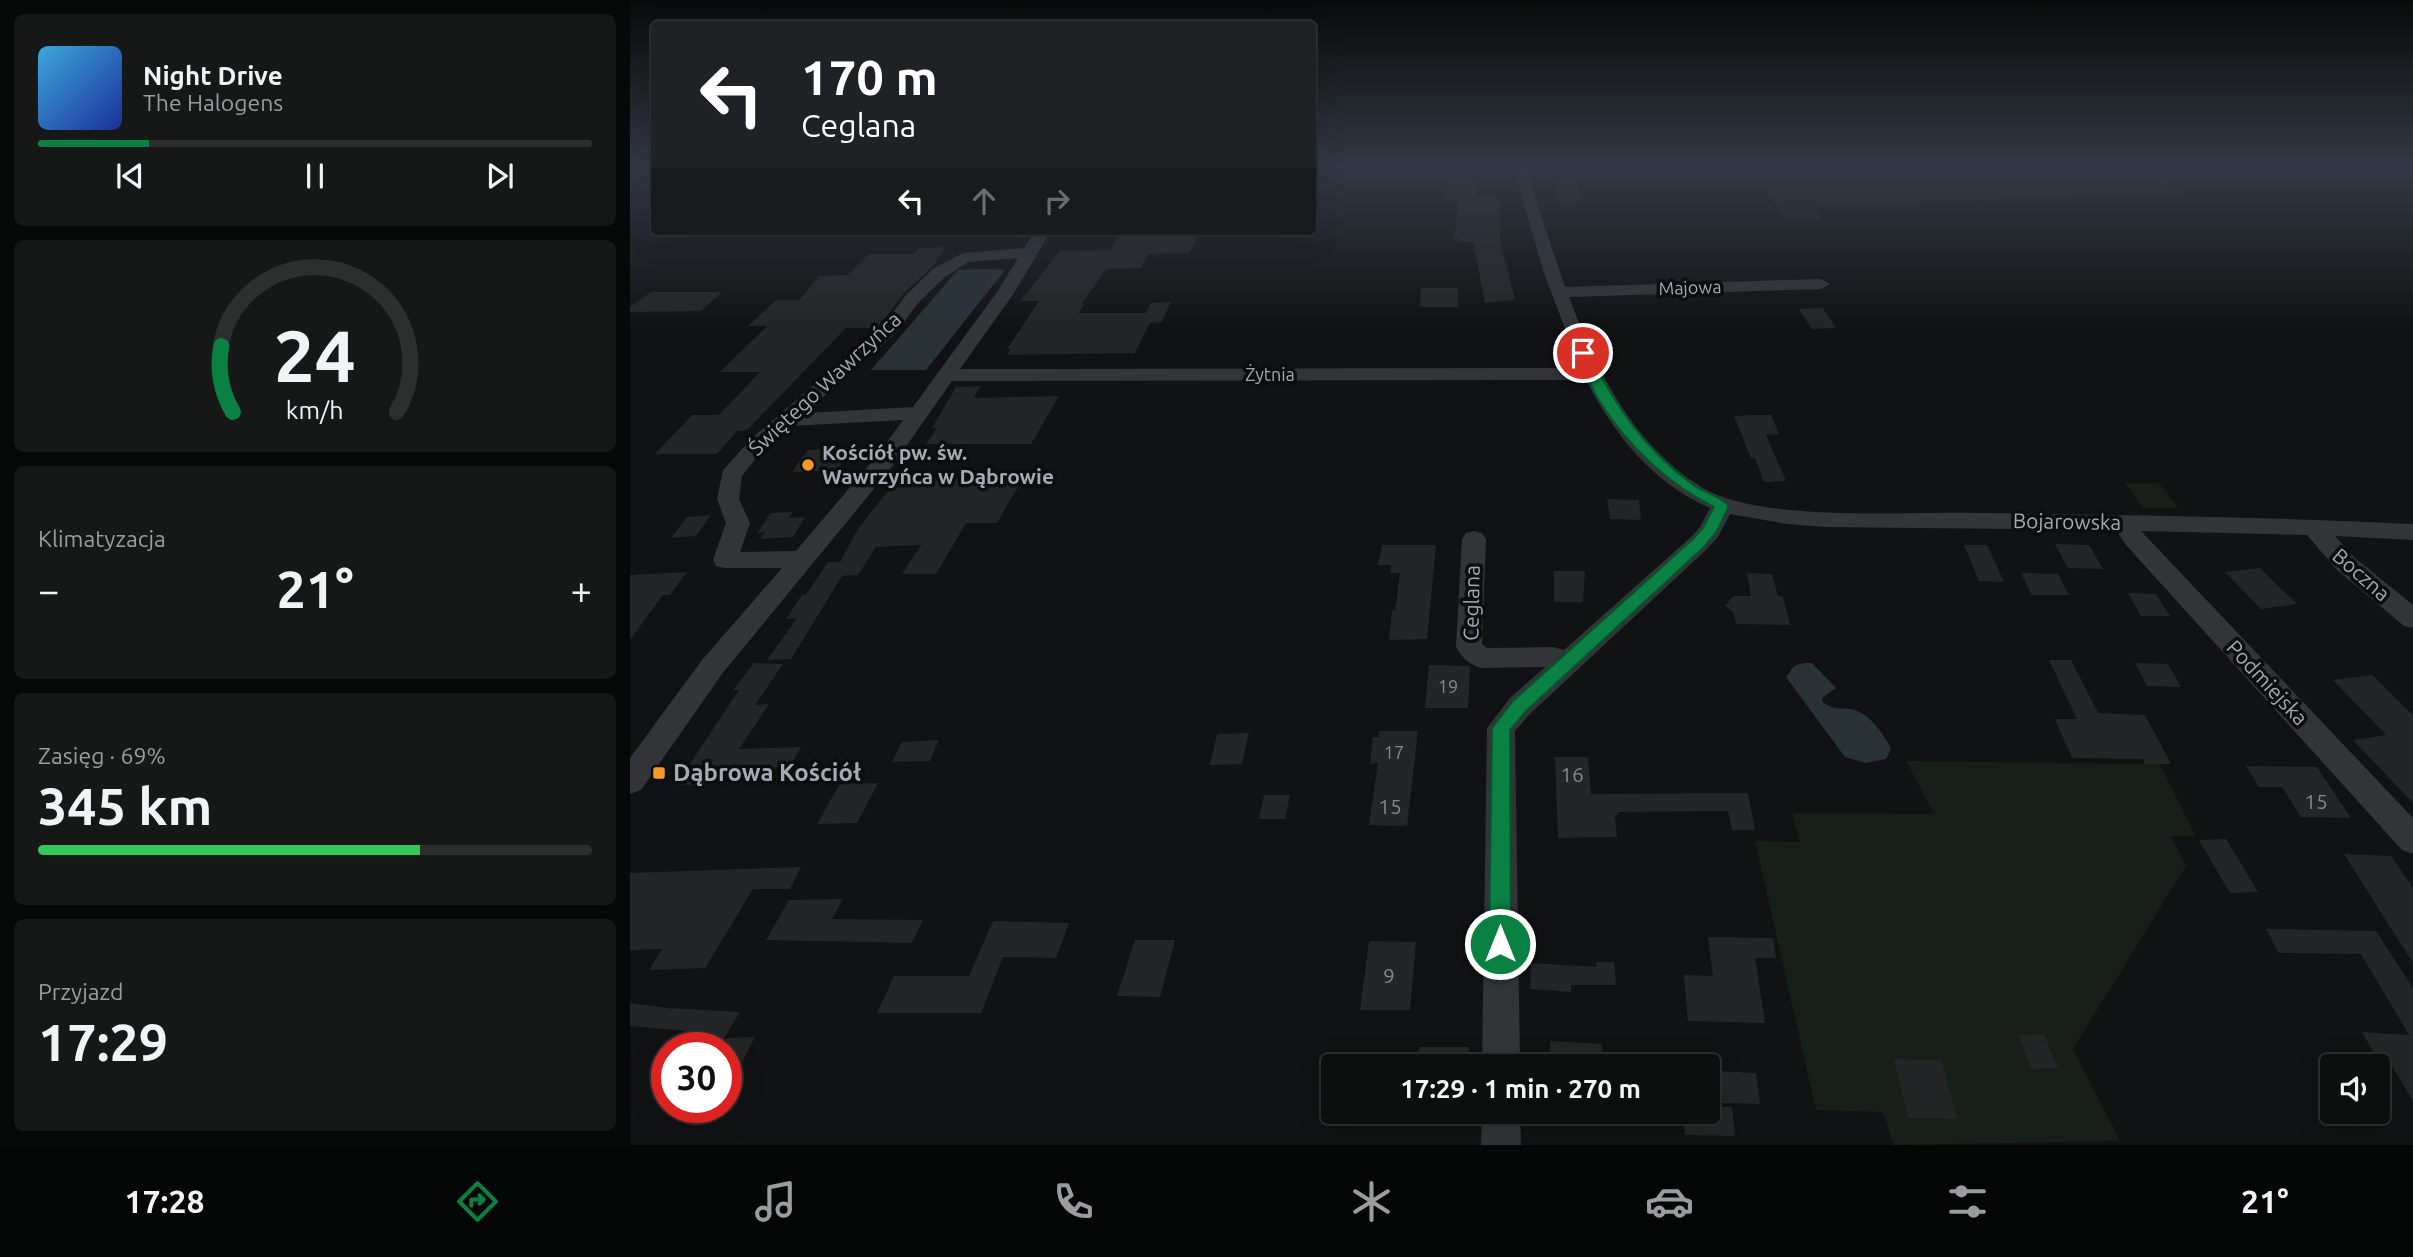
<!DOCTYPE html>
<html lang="pl">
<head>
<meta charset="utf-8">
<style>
	body { margin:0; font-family:Ubuntu,sans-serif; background:#161717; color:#f1f3f6; height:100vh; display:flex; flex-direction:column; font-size:26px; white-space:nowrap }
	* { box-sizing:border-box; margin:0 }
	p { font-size:23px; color:#9a9c9e }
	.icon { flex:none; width:38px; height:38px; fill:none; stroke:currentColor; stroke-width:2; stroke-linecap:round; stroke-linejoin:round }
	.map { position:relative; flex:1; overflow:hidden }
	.sheet { display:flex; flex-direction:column; gap:14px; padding:14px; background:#070808; width:630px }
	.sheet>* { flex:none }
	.banner { position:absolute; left:21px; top:21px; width:665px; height:214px; border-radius:7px; box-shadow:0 7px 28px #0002,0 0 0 2px #2d2e2e; background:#202124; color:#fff; overflow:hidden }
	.tools { position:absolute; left:1690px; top:1054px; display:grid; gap:14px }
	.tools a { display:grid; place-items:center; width:70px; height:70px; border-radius:7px; background:#0d0e0e; box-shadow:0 7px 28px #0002,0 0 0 2px #2d2e2e; font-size:35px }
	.speed { position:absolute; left:21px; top:1032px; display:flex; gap:14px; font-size:35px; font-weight:700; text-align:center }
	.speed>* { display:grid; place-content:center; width:91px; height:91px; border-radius:50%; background:#0d0e0e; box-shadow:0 7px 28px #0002,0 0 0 2px #2d2e2e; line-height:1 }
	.speed .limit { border:10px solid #d22; background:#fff; color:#111 }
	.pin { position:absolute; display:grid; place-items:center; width:60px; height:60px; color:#fff; margin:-30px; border:4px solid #fff; border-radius:50%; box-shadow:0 2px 7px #0007 }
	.me { position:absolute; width:77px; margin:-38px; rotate:0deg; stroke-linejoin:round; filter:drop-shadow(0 0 5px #0008) }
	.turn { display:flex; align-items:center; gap:24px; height:147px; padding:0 35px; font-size:32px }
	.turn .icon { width:91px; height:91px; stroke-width:2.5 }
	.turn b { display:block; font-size:49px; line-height:60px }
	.lanes { display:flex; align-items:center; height:66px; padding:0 35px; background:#0003; justify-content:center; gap:35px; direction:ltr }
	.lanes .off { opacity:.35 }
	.big { font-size:52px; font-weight:600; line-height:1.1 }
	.sheet .widget { flex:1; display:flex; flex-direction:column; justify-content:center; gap:10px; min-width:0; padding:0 24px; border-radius:10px; background:#161717 }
	.sheet .dial { align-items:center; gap:0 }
	.dial svg { height:182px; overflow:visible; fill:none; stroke:#2d2e2e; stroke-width:7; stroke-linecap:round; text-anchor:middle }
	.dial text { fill:#f1f3f6; stroke:none }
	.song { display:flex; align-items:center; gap:21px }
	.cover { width:84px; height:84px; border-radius:10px; background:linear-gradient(135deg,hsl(200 70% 55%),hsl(230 70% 35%)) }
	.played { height:7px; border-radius:4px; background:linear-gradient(90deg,#0b8043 20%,#2d2e2e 20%) }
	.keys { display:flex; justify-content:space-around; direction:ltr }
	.heat { display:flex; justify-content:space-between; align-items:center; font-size:38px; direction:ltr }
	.charge { height:10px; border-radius:5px; background:linear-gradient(90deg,#34c759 69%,#2d2e2e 0) }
	.trip { position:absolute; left:691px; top:1054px; width:399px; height:70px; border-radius:7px; background:#0d0e0e; box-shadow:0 7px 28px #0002,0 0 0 2px #2d2e2e; font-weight:600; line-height:70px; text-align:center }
	.dock { display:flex; height:112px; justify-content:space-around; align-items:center; background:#050606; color:#9a9c9e }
	.dock .icon { width:49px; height:49px }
	.dock .active { color:#0b8043 }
	.dock b { font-size:32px; color:#f1f3f6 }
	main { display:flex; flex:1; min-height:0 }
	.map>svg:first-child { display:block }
</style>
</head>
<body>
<main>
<section class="sheet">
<div class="widget">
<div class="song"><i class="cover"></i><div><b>Night Drive</b><p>The Halogens</p></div></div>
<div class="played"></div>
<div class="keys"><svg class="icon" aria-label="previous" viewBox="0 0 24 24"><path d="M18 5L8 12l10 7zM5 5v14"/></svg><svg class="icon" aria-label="pause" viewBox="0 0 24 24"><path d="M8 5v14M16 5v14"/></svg><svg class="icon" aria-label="next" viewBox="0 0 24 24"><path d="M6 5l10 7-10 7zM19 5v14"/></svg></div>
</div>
<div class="widget dial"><svg viewBox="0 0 100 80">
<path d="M14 69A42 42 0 1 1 86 69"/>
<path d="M14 69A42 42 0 0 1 9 40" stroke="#0b8043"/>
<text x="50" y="56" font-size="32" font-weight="700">24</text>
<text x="50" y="72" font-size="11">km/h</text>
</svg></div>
<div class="widget"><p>Klimatyzacja</p>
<div class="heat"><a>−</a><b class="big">21°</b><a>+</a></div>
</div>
<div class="widget"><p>Zasięg · 69%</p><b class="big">345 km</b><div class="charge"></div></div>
<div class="widget"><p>Przyjazd</p><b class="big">17:29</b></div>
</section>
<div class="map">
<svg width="1783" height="1145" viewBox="0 0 1783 1145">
	<rect width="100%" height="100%" fill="#111213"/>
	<path fill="#1d1e20" d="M1123,167H1519L1554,194L1195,206L1186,210L1192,221L1156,223Z"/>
	<g fill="#181e18">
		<path d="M1495,483H1529L1548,508H1513Z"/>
		<path d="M1276,761L1530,764L1566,836H1541L1556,866L1443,1049L1490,1141L1264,1145L1253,1112L1186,1110L1125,841L1170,842L1162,813L1304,814Z"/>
	</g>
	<g fill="#283237">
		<path d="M354,269L375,270L296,370H241L328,270Z"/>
		<path d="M1173,663H1182L1206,688L1192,698L1193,702C1203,710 1208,708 1220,709C1238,711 1254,734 1261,749L1256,759L1235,763L1215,757L1156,677L1164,666Z"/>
	</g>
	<g fill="#242527">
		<path d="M819,167H848L846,197H869L870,240L885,300L855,303L843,242H828V239H824L829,201H816Z"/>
		<path d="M927,177H946L951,202L930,203L925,180Z"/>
		<path d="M491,231H572L559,253L519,254L511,268L476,269L452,304H454L449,313H516L521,303L541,302L532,322L520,323L505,353L377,355L381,349H377L409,301H390L430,251L480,250Z"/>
		<path d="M316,247L302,267L274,293L252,323L247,328H216L117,430L107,431L87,454H25L62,415H89L130,372H90L137,326H118L146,300H169L189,276L218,275L239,254H284L289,248Z"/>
		<path d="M791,288H828V307H790Z"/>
		<path d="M21,292H92L71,311L0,312V307Z"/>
		<path d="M1193,308L1206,328L1182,329L1169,309Z"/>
		<path d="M351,386L344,398L429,396L401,444H296L307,428H302L326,387Z"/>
		<path d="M1123,415H1141L1149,434L1136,435L1156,481L1134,482L1125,458H1121L1104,416Z"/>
		<path d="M223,447L208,470L162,472L178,450Z"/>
		<path d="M268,478H393L367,523H336L306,574H272L291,545L246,547L228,575L212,576L161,659L137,660L167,618L156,619L172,595H176L198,562H210L228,529Z"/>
		<path d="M977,499L1009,500L1011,520L980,519Z"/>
		<path d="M163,512L159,518L175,517L163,537L130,539L135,532L127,533L141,513Z"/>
		<path d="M81,515L66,536L41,538L57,517Z"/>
		<path d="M1425,544L1459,545L1473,569L1438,568Z"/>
		<path d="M752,545H806L797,639L759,640L762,610H765L770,573H760L761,565H748Z"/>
		<path d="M1334,545H1357L1374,582L1349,581Z"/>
		<path d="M1630,568L1667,604L1631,609L1595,572Z"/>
		<path d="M924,571H955L953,602H924Z"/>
		<path d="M57,572L40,595H33L0,640V575Z"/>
		<path d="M1117,573L1142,574L1148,596L1153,597L1160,625L1106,624L1103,612L1095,606L1103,596H1121Z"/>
		<path d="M1391,573L1428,574L1439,595H1402Z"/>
		<path d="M1498,593L1526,594L1540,616H1511Z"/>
		<path d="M1419,660H1441L1468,713L1515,715L1541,764H1515L1513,759L1442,758L1425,719H1447Z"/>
		<path d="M124,663L153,664L125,705L139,704L109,749L171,747L159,767L94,770L85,784L46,785L109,690H103Z"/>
		<path d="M1505,663L1538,664L1551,687L1517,686Z"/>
		<path d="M799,665L840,666L838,708H795Z"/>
		<path d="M1742,675L1783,715V803L1723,740L1756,735L1703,680Z"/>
		<path d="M749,731H788L777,826L739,825L748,763L740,764L743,737H749Z"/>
		<path d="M619,733L612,764L580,765L587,734Z"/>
		<path d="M309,740L300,761L262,762L272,742Z"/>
		<path d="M925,757H958L961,794L1118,793L1125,830H1102L1098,811L988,812V815H985L987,837L928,838Z"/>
		<path d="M1616,766L1687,767L1721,818L1671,817L1652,787H1629Z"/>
		<path d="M248,783L227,823L187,824L210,784Z"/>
		<path d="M634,795H660L655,819H629Z"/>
		<path d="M1596,839L1628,892L1600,893L1569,840Z"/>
		<path d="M1714,854L1761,856L1783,888V963Z"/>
		<path d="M171,867L160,889H123L75,968L19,970L32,949L0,950V873Z"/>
		<path d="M213,899L202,919L293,920L282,943L136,940L159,900Z"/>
		<path d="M363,921L439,923L426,958L373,957L351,1013H247L264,976H339Z"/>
		<path d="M1636,929L1746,931L1783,988V1101L1757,1058L1746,1057L1732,1032L1779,1035L1731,954L1649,953Z"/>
		<path d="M1078,937L1143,938L1146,958H1125L1135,1023L1058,1021L1054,975L1083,976Z"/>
		<path d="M505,940H545L530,997L487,996Z"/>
		<path d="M739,941L786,942L780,1010H730Z"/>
		<path d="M966,962H984L986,985H941V992L900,989L901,963L967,967Z"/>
		<path d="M0,1003L37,1008L110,1012L88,1048H59L69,1032L0,1026Z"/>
		<path d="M1414,1034L1428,1068L1401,1069L1388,1035Z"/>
		<path d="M125,1037L96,1092V1038Z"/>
		<path d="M920,1041L972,1044V1066H920Z"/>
		<path d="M789,1047H839L838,1066H788Z"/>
		<path d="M1264,1059L1311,1060L1327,1119L1278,1118Z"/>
		<path d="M1088,1071L1126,1073L1130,1104L1091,1103Z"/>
		<path d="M1078,1107H1102L1105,1136L1055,1135L1053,1111H1078Z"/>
	</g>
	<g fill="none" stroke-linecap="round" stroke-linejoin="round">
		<g fill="#323438" fill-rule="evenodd">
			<path d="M883,167H897L908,207L935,287L1191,279L1200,284L1191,289L939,297C967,371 1003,446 1073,488C1133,523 1278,511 1350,513C1494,515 1639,517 1783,524V540L1705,536L1724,557L1783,605V628L1774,626L1706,569L1677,535L1511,531L1783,818V854L1772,850L1496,545L1486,530L1194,527L1157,524L1100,514L1088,537L1077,549L900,714L885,731L890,1066H852L857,728L880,698L915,667L851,668C839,664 832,658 826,647L832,539L836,533L844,531L852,533L856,539L852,644L857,648L923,647L934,650L1061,537L1070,527L1080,508C1022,483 984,434 956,380L322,381L261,468L92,674L11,790L0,794V758L72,660L152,568H95L86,566L83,560L96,523L87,499L93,470L121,439L254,325L276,295L303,269L333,253L394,248L405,231H421L384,293L330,369L950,368L914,273ZM388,258L367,292L283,407L175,413L266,333L288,303L315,277L338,262ZM273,420L245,458L166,551L110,552L120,523L109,499L112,476L135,447L160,426Z"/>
			<path d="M852,1111H890L891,1145H851Z"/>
		</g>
	</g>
	<linearGradient id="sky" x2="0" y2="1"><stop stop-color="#090a0a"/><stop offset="0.51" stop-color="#323944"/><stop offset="1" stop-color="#323944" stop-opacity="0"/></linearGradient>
	<rect width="1783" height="327" fill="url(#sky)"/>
	<path fill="#0b8043" stroke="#07532c" stroke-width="2" d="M953,349L959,353C985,405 1014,449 1062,484C1073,493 1090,495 1099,506L1087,531L1074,547L896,711L880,730L881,944L878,952L870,955L862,952L859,944L862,728L883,701L1063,539L1073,528L1084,507C1038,484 998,446 970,402C961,387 954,369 947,353Z"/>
	<g fill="#f59a27" stroke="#0c0d0e" stroke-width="2.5">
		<circle cx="178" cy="465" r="7"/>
		<rect x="22" y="766" width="14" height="14" rx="3.5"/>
	</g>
	<g text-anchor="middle" stroke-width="7" stroke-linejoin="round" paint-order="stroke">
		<g font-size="18" fill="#a2aab4" stroke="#0c0d0e">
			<text transform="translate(1060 288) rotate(-2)" y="6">Majowa</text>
			<text x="640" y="381">Żytnia</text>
		</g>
		<g font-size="18" fill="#828890">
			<text x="818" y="693">19</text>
			<text x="764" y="759">17</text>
		</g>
		<g font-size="21" fill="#a2aab4" stroke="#0c0d0e">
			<text transform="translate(195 384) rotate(-43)" y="7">Świętego Wawrzyńca</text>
			<text transform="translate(1437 522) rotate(1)" y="7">Bojarowska</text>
			<text transform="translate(1731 575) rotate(41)" y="7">Boczna</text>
			<text transform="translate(842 603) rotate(-89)" y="7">Ceglana</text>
			<text transform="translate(1637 683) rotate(47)" y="7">Podmiejska</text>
		</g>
		<g font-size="21" font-weight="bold" fill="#a2aab4" stroke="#0c0d0e" text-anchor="start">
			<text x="192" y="460">Kościół pw. św.<tspan x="192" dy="24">Wawrzyńca w Dąbrowie</tspan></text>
		</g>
		<g font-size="21" fill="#828890">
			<text x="942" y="782">16</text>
			<text x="1686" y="809">15</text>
			<text x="760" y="814">15</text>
			<text x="759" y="983">9</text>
		</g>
		<g font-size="24" font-weight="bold" fill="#a2aab4" stroke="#0c0d0e" text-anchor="start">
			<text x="43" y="781">Dąbrowa Kościół</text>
		</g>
	</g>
</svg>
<div class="tools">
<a><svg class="icon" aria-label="sound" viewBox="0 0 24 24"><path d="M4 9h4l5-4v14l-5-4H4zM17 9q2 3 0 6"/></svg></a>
</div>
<div class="speed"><div class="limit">30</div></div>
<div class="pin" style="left:953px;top:353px;background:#d93025"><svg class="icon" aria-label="arrive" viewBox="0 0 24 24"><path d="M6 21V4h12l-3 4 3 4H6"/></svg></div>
<svg class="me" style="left:870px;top:944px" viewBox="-20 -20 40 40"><circle r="17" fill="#0b8043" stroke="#fff" stroke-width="3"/><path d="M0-11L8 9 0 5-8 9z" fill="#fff"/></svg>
<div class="trip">17:29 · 1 min · 270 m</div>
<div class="banner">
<div class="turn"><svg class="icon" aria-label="left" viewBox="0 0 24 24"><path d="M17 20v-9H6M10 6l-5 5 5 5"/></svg><div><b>170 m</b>Ceglana</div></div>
<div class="lanes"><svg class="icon" aria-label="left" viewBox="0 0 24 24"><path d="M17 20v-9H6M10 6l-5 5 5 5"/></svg><svg class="icon off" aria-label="ahead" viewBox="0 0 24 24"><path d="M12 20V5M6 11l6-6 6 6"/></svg><svg class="icon off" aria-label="right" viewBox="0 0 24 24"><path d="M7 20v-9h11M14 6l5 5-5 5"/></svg></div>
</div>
</div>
</main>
<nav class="dock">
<b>17:28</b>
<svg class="icon active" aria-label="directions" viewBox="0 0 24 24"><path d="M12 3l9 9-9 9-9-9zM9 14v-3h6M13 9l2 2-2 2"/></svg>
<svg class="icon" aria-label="music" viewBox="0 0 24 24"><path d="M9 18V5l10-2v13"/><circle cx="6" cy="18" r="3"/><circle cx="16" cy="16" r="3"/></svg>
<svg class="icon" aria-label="phone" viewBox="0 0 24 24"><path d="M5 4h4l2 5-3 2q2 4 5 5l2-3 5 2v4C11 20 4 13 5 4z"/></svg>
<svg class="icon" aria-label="climate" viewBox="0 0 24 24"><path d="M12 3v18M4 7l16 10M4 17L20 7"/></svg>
<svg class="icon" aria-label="car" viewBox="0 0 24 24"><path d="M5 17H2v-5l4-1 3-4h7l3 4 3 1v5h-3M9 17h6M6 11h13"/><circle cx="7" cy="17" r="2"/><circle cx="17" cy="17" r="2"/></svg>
<svg class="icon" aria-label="filters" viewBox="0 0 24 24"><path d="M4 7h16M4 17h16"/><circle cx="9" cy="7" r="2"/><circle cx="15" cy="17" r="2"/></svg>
<b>21°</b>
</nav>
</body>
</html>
